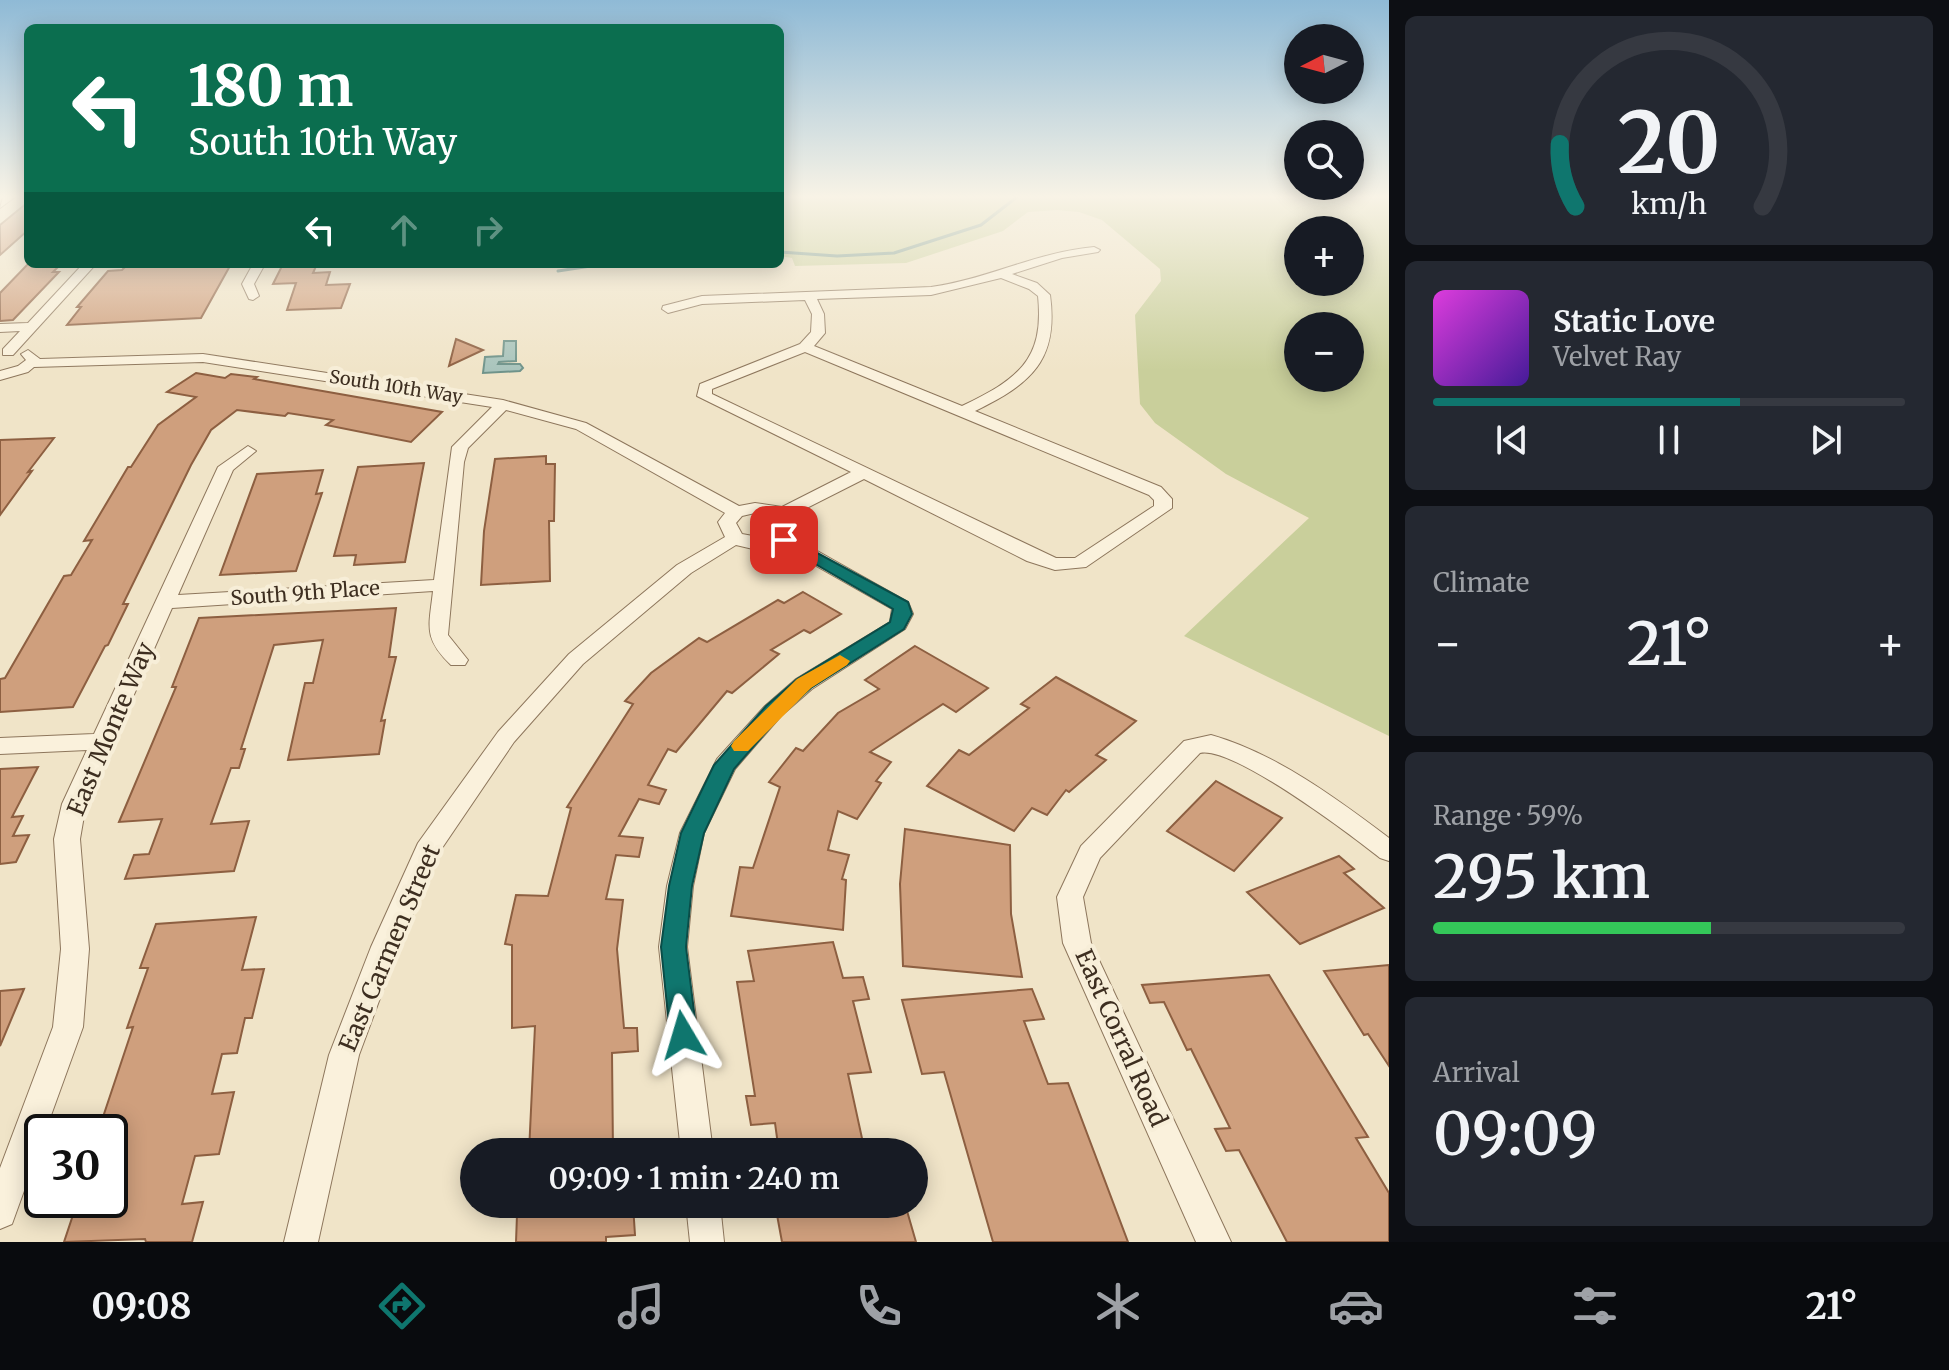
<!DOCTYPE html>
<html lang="en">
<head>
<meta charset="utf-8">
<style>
	body { margin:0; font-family:Merriweather,serif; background:#242831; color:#f1f3f6; height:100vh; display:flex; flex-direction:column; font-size:30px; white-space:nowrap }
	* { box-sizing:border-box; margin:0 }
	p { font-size:26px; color:#9ea1a6 }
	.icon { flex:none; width:44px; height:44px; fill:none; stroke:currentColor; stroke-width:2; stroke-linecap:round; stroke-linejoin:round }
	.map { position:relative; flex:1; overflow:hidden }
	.panel { display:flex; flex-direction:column; gap:16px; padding:16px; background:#0d0f14; width:560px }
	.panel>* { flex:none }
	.top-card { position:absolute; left:24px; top:24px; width:760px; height:244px; border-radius:12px; box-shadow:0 4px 20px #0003; background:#0b6e4f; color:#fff; overflow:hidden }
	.needle { width:52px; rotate:264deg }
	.controls { position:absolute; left:1284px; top:24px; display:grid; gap:16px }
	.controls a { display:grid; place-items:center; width:80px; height:80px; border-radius:50%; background:#171b24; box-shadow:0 4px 20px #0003; font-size:40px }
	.speed { position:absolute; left:24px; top:1114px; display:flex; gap:16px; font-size:40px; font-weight:700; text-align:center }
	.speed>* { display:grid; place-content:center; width:104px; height:104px; border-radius:50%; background:#171b24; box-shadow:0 4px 20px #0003; line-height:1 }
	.speed .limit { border:4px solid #111; border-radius:12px; background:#fff; color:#111 }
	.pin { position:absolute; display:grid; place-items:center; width:68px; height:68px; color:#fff; margin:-34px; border-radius:16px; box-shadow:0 4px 12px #0006 }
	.me { position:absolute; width:88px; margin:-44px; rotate:353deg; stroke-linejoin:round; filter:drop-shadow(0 0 6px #0008) }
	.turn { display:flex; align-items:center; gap:28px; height:168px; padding:0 32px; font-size:36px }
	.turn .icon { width:104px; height:104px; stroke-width:2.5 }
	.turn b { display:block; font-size:56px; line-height:68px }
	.lanes { display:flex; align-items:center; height:76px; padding:0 32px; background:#0003; justify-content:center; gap:40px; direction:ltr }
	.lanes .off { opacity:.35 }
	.big { font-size:60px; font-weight:600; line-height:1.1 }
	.panel .card { flex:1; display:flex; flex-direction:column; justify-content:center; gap:12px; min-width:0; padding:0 28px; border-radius:12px; background:#242831 }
	.panel .dial { align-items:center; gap:0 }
	.dial svg { height:208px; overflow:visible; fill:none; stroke:#363941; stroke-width:7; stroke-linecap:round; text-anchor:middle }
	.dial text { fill:#f1f3f6; stroke:none }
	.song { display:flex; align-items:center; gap:24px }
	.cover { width:96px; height:96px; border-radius:12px; background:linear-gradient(135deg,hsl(300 70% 55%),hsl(260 70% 35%)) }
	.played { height:8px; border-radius:4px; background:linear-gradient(90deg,#0f766e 65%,#363941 65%) }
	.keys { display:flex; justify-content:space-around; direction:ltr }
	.heat { display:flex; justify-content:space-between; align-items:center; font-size:44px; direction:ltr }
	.charge { height:12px; border-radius:6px; background:linear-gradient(90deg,#34c759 59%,#363941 0) }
	.trip { position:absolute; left:460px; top:1138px; width:468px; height:80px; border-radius:40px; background:#171b24; box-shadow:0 4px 20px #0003; font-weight:600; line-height:80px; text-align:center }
	.tab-bar { display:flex; height:128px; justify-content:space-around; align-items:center; background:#090b0e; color:#9ea1a6 }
	.tab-bar .icon { width:56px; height:56px }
	.tab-bar .active { color:#0f766e }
	.tab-bar b { font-size:36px; color:#f1f3f6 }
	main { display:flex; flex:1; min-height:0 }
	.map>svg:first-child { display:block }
</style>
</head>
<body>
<main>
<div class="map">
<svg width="1389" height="1242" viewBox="0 0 1389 1242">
	<rect width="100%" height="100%" fill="#f0e4c8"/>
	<path fill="#c9cf9b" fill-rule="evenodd" d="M780,197H1389V736L1184,636L1309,518L1226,474L1155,423L1140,404L1135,315L1161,281L1160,269L1102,220L1079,212L1057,210L1028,212L1003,231L906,263L795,266L792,258L780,256ZM1350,230V282H1298V230ZM1350,326V378H1298V326Z"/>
	<path fill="#a9c4bc" stroke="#6f938a" stroke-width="2" d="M504,341H516V361L499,362L498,364H520L523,368L520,371L483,373L485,357L503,356Z"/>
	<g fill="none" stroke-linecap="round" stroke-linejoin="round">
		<g stroke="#6f938a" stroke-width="3">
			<path d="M780,252L837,256L894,253L981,225L1017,197"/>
			<path d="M558,271L604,264"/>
		</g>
	</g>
	<g fill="#cf9f7d" stroke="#8d5f41" stroke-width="2">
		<path d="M28,202V230L0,255V225Z"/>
		<path d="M28,264H61L53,272H59L13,320L0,321V293Z"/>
		<path d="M128,264H160L158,267L231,264L201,318L67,325L81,307H77L108,271L122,270Z"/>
		<path d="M283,264H317L313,273L330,272L326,285L350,284L341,308L287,310L296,283L273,284Z"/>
		<path d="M456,339L483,350L449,366Z"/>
		<path d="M196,373L225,378L231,374L257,377L254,379L442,412L411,442L326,425L333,420L288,413L285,416L237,410L211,430L191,465L123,604H128L108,645L105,646L73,707L0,712V679L5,678L64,576L71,575L92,540L84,541L128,467H131L158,425L196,397L167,392Z"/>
		<path d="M54,438L28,472L32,471L0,515V440Z"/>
		<path d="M546,456V464H555L554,521H549L550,581L481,585L484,531L495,459Z"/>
		<path d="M424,463L405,562L354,565L356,555L334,556L358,467Z"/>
		<path d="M323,470L316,494L322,493L296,571L220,575L257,474Z"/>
		<path d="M803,592L841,614L810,633L804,630L771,650L779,654L732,693L727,691L676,752L668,749L648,785L666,790L659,804L639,799L619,836L643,838L639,857L616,855L606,899L623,900L617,949L624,1028H637L638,1051L612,1053L613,1152H529L535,1026L512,1028V945L505,944L516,895L548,896L571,808L567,807L633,704L625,701L651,673L699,638L707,642L778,600L784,603Z"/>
		<path d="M396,608L389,657H396L381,721L385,720L379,754L288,760L305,683H313L323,640L274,645L241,749H245L239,768H231L211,824L249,821L234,871L125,879L134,855L149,854L162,819L119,822L176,687H172L199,618Z"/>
		<path d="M915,646L988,688L956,712L943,704L870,752L891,762L876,781L881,783L857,819L838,811L828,850L849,855L842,879L846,880L843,930L731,916L740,867L753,868L780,787L769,782L796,748L803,751L838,713L879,689L865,680Z"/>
		<path d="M1056,677L1136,721L1096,755L1106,760L1069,792L1066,790L1047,815L1032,808L1014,831L927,786L959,750L969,755L1029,708L1021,704Z"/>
		<path d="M38,767L12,817L23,816L13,836L29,835L16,862L0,864V769Z"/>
		<path d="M1216,781L1282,818L1234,871L1167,831Z"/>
		<path d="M905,829L1010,845L1011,914L1022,977L903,966L900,884Z"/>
		<path d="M1339,856L1354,869L1344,873L1384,908L1300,944L1247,892Z"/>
		<path d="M256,917L242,970L264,969L252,1018H245L237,1053L222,1054L212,1094L234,1092L219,1154L195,1156L182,1204L203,1202L192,1242H146L145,1239L64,1242L78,1200H110V1132H98L133,1027L127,1028L148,968H140L156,924Z"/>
		<path d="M833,942L843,978L863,977L869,999L853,1001L871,1072L848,1074L865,1152H779L775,1123L751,1125L746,1096H755L737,982L754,981L748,951Z"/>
		<path d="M1389,965V1066L1368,1034L1364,1035L1324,971Z"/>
		<path d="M1269,975L1368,1137L1356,1138L1389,1193V1242H1287L1239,1150L1226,1151L1215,1129L1230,1128L1191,1049L1187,1050L1164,1002L1150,1003L1142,985Z"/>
		<path d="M24,989L0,1046V991Z"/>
		<path d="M1032,989L1044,1019L1024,1021L1048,1084L1068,1083L1128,1242H993L944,1072L922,1074L902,1000Z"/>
		<path d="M775,1204H905L916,1242H782Z"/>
		<path d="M633,1205L635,1235L606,1237V1242H516L517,1215Z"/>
	</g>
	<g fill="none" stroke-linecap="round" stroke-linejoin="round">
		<g stroke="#8d765c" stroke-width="2">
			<g id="minor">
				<path d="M3,197H15L0,208Z"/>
				<path d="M1094,247L1100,250L1098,252L1062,258L1012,274L1037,283L1050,295C1059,360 1031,384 975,411L1161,487L1172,499V508L1086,567L1055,570L1027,561L864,479L795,514L803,524L796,539L908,602L913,614L905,629L812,689L781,716L735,769L704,833L693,886L687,947L713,1152H681L659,947L667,886L680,833L717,759L765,706L796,679L890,622L892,609L781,546L753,549L736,545L691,573L583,664L514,742L438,854L399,947L359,1055L318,1242H284L329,1055L371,947L418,843L498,732L569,654L677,565L725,537L718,522L725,513L576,429L506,410L468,448L464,462L448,635L468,660L465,665H451C423,638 429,627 433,591L172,608L86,804L80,839L89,949L83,1027L45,1132H42V1141L12,1224L0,1229V1168L53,1027L61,949L54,839L62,804L87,750L0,754V738L94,734L218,467L248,446L256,451L233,470L178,595L434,580L452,447L492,407L203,362L34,367L28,372L0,380V371L18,366L26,360L21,354L28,350L40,359L203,354L503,400L586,423L739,506L755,503L782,507L851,472L697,396L700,384L800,344L811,332L812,314L805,300L702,304L668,313L662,309L663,306L702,296L931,287C988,279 1037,252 1094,247ZM1001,278L1029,289L1038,296C1045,361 1016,380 962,406L814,346L825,333L824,314L817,299L931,295ZM805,352L1149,495L1154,500V506L1075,558H1056L712,394V389ZM755,513C767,513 776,515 785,524L783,532L764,538L742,534L736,523L742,516Z"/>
				<path d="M83,264H96L13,355H3V349L20,331L0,332V324L28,323Z"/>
				<path d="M253,264H265L254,284L259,296L253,300L249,299L242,284Z"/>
				<path d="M1211,735C1275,753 1336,798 1389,838V861L1380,858C1351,835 1232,745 1200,753L1100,858L1083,897L1091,943L1231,1242H1196L1063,943L1057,897L1081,846L1184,741Z"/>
				<path d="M686,1204H720L724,1242H690Z"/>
			</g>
		</g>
		<use href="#minor" fill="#faf1dc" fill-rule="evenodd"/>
	</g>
	<linearGradient id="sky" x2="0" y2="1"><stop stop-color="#8fbad6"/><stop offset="0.53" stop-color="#f8f3e6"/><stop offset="1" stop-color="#f8f3e6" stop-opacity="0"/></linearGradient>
	<rect width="1389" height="371" fill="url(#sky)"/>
	<path fill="#0f766e" stroke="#0a4d48" stroke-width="2" d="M784,535L908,602L912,614L904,629L811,688L780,716L734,769L704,833L692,886L686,947L697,1035L693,1043L683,1047L674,1043L670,1035L661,947L669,886L681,833L714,765L766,706L797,679L890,622L893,609L779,543L776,540Z"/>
	<path fill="#f59e0b" d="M840,655L850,661L847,665L811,688L748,751H734L731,746L734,741L797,679Z"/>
	<g text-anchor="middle" stroke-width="8" stroke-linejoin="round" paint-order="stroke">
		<g font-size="18" fill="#3d2e20" stroke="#f7eed8">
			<text transform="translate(396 387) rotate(9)" y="6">South 10th Way</text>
		</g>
		<g font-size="20" fill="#3d2e20" stroke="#f7eed8">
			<text transform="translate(305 593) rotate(-4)" y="7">South 9th Place</text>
		</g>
		<g font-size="24" fill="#3d2e20" stroke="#f7eed8">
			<text transform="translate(111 729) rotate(-67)" y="8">East Monte Way</text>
			<text transform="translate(390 948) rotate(-67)" y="8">East Carmen Street</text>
			<text transform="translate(1121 1038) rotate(66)" y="8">East Corral Road</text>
		</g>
	</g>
</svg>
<div class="controls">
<a><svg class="needle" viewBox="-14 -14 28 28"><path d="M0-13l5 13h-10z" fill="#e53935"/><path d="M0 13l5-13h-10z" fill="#9ea1a6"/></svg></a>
<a><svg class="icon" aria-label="search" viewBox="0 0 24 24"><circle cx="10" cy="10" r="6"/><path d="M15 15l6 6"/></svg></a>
<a>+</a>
<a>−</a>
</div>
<div class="speed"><div class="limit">30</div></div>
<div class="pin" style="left:784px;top:540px;background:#d93025"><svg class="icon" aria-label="arrive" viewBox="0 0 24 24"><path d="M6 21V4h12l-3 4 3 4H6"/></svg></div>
<svg class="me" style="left:683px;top:1035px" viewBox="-20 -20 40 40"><path d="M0-17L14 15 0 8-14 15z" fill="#0f766e" stroke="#fff" stroke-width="4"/></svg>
<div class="trip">09:09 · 1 min · 240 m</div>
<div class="top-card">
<div class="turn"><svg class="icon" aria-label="left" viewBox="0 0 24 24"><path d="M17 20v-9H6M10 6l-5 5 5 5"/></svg><div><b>180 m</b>South 10th Way</div></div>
<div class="lanes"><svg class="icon" aria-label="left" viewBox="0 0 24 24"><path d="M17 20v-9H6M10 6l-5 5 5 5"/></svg><svg class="icon off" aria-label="ahead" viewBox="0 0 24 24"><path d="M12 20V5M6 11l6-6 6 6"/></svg><svg class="icon off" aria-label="right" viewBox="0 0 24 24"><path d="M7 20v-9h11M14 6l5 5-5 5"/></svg></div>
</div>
</div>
<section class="panel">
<div class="card dial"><svg viewBox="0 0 100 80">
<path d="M14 69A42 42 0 1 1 86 69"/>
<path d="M14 69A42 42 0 0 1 8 45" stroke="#0f766e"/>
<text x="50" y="56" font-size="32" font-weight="700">20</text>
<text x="50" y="72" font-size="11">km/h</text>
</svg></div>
<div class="card">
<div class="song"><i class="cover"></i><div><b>Static Love</b><p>Velvet Ray</p></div></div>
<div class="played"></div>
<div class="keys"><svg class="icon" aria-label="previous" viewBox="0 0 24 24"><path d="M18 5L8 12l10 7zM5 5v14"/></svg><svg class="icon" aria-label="pause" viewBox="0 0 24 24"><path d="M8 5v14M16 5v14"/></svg><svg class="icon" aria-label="next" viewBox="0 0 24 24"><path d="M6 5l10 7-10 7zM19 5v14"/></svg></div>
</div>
<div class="card"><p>Climate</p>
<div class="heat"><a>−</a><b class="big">21°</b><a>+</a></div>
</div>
<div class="card"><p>Range · 59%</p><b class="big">295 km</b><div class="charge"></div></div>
<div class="card"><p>Arrival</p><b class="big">09:09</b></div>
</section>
</main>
<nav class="tab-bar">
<b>09:08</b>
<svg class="icon active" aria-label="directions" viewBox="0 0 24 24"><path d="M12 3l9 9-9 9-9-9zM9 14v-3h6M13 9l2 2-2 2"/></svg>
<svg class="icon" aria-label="music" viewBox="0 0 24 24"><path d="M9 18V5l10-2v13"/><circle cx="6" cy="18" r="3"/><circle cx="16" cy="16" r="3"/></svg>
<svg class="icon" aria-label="phone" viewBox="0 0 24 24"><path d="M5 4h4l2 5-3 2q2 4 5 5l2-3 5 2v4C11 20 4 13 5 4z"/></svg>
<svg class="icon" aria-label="climate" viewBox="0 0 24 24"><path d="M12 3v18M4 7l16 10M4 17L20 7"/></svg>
<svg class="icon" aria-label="car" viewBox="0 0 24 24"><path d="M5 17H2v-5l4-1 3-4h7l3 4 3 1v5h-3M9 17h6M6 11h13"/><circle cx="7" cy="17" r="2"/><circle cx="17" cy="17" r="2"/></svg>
<svg class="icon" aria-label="filters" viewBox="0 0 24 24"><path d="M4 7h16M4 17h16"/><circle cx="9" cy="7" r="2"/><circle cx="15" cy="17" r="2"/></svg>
<b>21°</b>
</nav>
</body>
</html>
